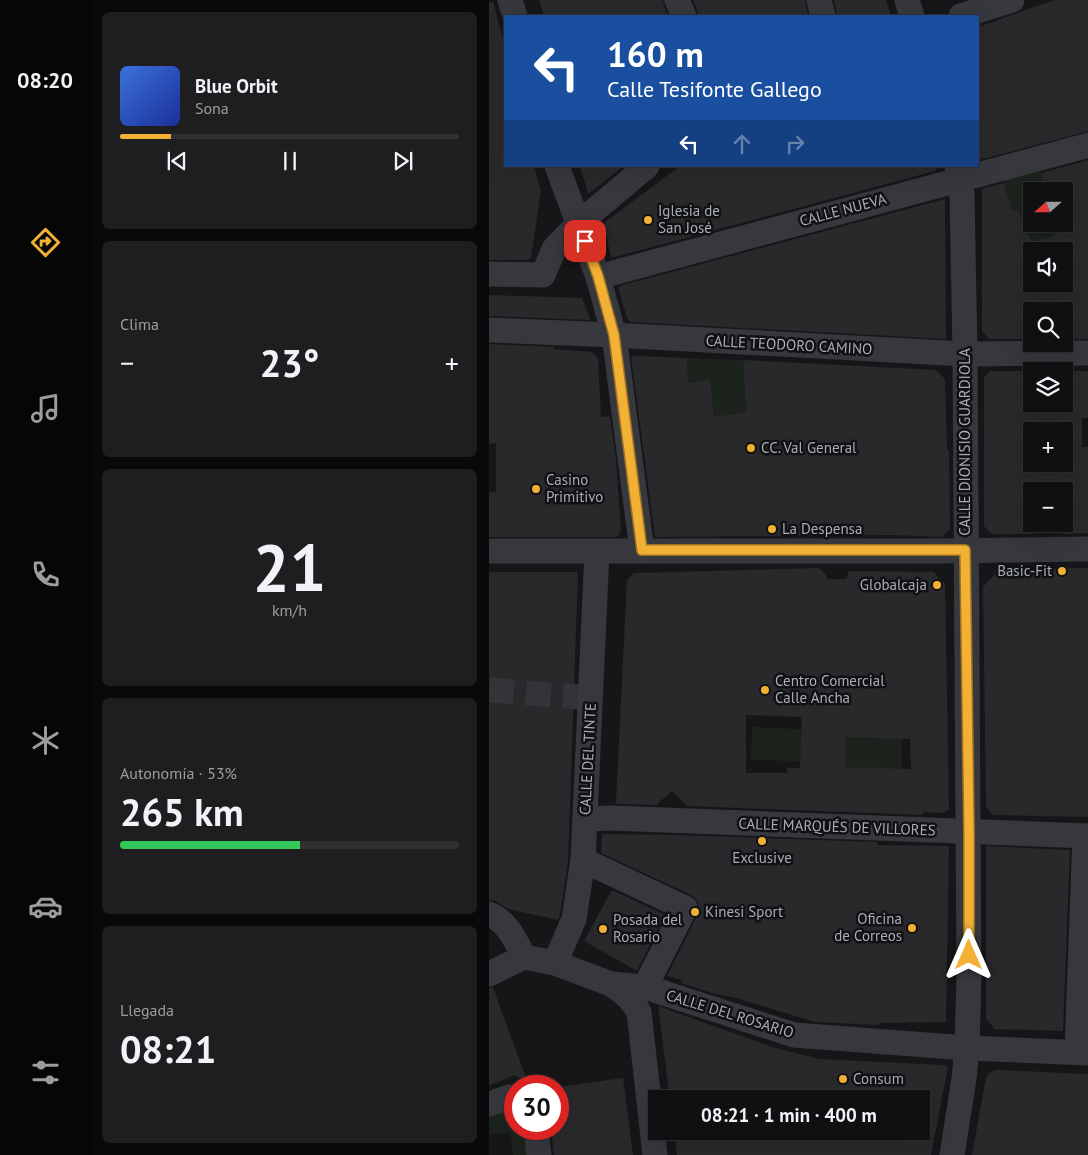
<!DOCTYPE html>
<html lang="es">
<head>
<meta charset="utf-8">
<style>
	body { margin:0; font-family:"PT Sans",sans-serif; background:#1e1e20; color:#f1f3f6; height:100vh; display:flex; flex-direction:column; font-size:19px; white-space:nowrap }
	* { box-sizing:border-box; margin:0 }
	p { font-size:16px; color:#9c9d9f }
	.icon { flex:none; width:28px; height:28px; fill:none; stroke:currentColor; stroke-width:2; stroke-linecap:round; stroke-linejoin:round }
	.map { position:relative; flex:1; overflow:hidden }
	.drawer { display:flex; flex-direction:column; gap:12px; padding:12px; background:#09090a; width:399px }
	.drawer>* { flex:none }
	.hud { position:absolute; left:15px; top:15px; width:475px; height:152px; border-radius:0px; box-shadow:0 5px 20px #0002,0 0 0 1px #303032; background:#1a4fa0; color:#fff; overflow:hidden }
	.needle { width:32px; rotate:249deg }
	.controls { position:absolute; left:534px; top:182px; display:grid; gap:10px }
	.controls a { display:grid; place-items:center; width:50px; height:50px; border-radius:0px; background:#101012; box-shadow:0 5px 20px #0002,0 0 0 1px #303032; font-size:25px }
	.speed { position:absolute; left:15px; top:1075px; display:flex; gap:10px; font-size:25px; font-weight:700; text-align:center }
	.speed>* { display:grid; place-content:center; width:65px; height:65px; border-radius:50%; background:#101012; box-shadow:0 5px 20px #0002,0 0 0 1px #303032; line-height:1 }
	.speed .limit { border:8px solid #d22; background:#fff; color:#111 }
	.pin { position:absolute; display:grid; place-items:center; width:42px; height:42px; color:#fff; margin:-21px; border-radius:10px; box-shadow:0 2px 8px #0006 }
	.me { position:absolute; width:55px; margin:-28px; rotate:0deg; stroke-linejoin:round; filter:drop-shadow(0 0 4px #0008) }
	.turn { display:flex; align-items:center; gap:18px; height:105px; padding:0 20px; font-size:22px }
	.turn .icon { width:65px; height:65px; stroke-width:2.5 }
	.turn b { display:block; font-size:35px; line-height:42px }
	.lanes { display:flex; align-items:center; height:48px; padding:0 20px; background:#0003; justify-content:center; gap:25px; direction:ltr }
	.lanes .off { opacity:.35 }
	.big { font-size:38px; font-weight:600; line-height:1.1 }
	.drawer .widget { flex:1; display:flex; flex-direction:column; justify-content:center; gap:8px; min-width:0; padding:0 18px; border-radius:8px; background:#1e1e20 }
	.drawer .dial { align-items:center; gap:0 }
	.dial b { font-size:65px; line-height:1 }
	.song { display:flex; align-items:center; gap:15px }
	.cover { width:60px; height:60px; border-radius:8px; background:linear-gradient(135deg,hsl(220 70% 55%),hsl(230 70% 35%)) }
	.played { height:5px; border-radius:2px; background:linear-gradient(90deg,#f2b134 15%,#303032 15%) }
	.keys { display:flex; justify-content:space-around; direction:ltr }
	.heat { display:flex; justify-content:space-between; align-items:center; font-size:28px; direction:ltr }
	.charge { height:8px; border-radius:4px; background:linear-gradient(90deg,#34c759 53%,#303032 0) }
	.trip { position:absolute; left:159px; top:1090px; width:282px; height:50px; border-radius:0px; background:#101012; box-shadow:0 5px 20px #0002,0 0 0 1px #303032; font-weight:600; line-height:50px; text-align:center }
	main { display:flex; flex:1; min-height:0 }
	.tab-bar { display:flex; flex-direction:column; width:90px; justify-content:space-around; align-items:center; background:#060607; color:#9c9d9f }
	.tab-bar .icon { width:35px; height:35px }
	.tab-bar .active { color:#f2b134 }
	.tab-bar b { font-size:22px; color:#f1f3f6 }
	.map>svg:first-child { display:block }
</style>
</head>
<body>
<main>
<nav class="tab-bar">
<b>08:20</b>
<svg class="icon active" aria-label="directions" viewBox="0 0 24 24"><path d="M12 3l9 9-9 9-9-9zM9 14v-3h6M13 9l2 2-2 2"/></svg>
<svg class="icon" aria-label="music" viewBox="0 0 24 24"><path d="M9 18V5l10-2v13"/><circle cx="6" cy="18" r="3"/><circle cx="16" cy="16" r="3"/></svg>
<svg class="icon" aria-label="phone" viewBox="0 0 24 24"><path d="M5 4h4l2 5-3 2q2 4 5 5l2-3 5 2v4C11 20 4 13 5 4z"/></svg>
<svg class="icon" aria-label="climate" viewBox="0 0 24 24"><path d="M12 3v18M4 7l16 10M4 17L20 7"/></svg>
<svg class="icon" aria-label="car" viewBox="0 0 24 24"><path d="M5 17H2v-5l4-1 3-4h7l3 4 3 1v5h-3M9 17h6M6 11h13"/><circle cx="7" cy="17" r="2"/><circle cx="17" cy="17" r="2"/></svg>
<svg class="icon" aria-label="filters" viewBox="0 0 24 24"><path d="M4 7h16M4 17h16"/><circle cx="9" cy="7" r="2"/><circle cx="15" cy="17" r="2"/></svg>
</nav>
<section class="drawer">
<div class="widget">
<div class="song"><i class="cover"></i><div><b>Blue Orbit</b><p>Sona</p></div></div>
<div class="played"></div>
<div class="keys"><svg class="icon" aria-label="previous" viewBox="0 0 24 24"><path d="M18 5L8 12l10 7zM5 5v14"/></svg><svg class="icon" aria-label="pause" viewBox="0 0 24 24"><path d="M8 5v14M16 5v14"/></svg><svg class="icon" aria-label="next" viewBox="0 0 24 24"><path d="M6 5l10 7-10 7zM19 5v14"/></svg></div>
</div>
<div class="widget"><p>Clima</p>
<div class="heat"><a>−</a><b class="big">23°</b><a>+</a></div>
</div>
<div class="widget dial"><b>21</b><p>km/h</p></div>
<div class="widget"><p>Autonomía · 53%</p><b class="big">265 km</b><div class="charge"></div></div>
<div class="widget"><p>Llegada</p><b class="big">08:21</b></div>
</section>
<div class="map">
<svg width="600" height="1155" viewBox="0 0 600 1155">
	<rect width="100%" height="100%" fill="#161618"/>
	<g fill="#1c231d">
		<path d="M550,167L557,191H542V224H564L566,235L543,242L534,222L530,210H523L514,177Z"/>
		<path d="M198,358L254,360L257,413L225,416L221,380L199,384Z"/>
		<path d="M263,727L313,729L312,761L262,760Z"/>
		<path d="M357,737L413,738V769L357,767Z"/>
		<path d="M26,1106V1129H40L43,1155H24C22,1133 23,1131 0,1135V1110Z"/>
	</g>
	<g fill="#29292c" fill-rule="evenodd">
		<path d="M50,0H174L175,6L179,16H55Z"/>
		<path d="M204,0H316L319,16H209L208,10Z"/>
		<path d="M345,0H397L402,16H348Z"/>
		<path d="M565,0H600V131L490,160L489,159V27Z"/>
		<path d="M4,2L16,46V166H45L52,191L42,257L39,260H0V3Z"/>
		<path d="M600,160V339H575V311H542V339H501L493,332V189L515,183L523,210H530L537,234L539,233L543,242L566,235L564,224H575V191H557L552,173ZM542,251H575V284H542Z"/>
		<path d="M91,166H135L99,194Z"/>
		<path d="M191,166H449L446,171L122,258L115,223Z"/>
		<path d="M456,199L457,339L142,322L138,318L129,288L130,286Z"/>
		<path d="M0,295L93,298L101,318L100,320L0,316Z"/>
		<path d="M0,344L66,347L64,349L103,352L109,358L112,417L121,416L127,460L132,531L128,537H0V492H7V443L0,444Z"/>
		<path d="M148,356L198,358L199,383L221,380L225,416L257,413L254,360L447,370L456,379L458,450L460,451L461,529L453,537L404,535L166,537L142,357Z"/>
		<path d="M502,371H542V404H575V371H600V418H593V447H600V533L575,534V491H542V534H503L495,526V377ZM542,431H575V464H542Z"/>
		<path d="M329,568L333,570L339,579H358L359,571L445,572L449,578L456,583L460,809L455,813L434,812V815L198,806L183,791L167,805L129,804L127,802L138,580L145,573ZM257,715L313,717L311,768H298V773H257ZM357,737L421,739L422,769L357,767Z"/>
		<path d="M600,568V817L503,815L497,806L494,587L511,569Z"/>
		<path d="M0,572H89L79,863L71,915L69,920L19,909L7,901L0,900Z"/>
		<path d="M113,834L187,835L388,842V845L460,846L457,1022L390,1023V1025L326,1022L247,998L226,994L192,983L193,980L178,976L209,914L210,908L208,900L202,895L112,853Z"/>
		<path d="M497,846L581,850L574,1031L506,1029L497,1019Z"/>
		<path d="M123,890L176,915L148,971L95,941Z"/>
		<path d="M4,987L23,1040L40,1085L26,1075L0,1086V988Z"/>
		<path d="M169,1006L283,1047L330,1059L454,1065L459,1067L442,1155H188L185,1131H432V1099H262V1097L233,1098V1099H181Z"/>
		<path d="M508,1070L600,1074V1155H483L497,1077L502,1072Z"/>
		<path d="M134,1078L144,1155H65L62,1129H69V1087Z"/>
	</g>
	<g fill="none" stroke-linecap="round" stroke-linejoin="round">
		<path stroke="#333438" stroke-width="25" stroke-dasharray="25 12" stroke-linecap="butt" d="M0,690L102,698"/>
		<g stroke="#37383d" stroke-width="25">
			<path d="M21,0L26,16"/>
			<path d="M188,0L195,16"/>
			<path d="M330,0L334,16"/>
			<path d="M418,0L423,16"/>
			<path d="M472,16L523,0"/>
			<path d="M68,166L109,277L125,335L153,551"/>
			<path d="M0,274L54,275L65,249L89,224L158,166"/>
			<path d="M109,277L600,145"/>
			<path d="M0,330L125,335L476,354L600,353"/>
			<path d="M0,551H451L600,549"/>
			<path d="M96,819L122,818L600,836"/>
			<path d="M94,860L196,908L156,987"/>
			<path d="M0,914C19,922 26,940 35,957L66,963L122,984L156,987L305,1035L478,1048L600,1053"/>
			<path d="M66,963L85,919L94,860L108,551"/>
			<path d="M0,974L35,957"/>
			<path d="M122,984C134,992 143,999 150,1012L166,1155"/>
			<path d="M588,1052L596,836"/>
			<path d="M0,1104L20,1097L26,1100"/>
			<path d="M47,1129L50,1155"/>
			<path d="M463,1155L475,1079L478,1048L480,975L476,354L473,195L471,179L468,166"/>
		</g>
	</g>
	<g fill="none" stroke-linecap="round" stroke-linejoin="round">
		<g stroke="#9d7322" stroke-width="12">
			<path id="route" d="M96,241L109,276L125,335L153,550H476L480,831V955"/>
		</g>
		<use href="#route" stroke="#f2b134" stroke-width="9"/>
	</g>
	<g fill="#f2b134" stroke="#111113" stroke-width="2">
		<circle cx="159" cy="220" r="5"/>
		<circle cx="262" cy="448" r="5"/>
		<circle cx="47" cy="489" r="5"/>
		<circle cx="283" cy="529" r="5"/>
		<circle cx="573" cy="571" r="5"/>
		<circle cx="448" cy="585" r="5"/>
		<circle cx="276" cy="690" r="5"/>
		<circle cx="273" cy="841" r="5"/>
		<circle cx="206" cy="912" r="5"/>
		<circle cx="423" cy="928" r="5"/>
		<circle cx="114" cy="929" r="5"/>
		<circle cx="354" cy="1079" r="5"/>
	</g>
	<g text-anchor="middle" stroke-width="5" stroke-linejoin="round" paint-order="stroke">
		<g font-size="15" fill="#a8adb8" stroke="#111113">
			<text transform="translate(354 210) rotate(-15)" y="5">CALLE NUEVA</text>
			<text transform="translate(300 345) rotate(3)" y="5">CALLE TEODORO CAMINO</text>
			<text transform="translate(476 442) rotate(-90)" y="5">CALLE DIONISIO GUARDIOLA</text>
			<text transform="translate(99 759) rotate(-87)" y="5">CALLE DEL TINTE</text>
			<text transform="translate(348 827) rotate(2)" y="5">CALLE MARQUÉS DE VILLORES</text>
			<text transform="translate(241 1014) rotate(17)" y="5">CALLE DEL ROSARIO</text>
		</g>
		<g font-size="15" fill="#a8adb8" stroke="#111113" text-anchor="start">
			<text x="169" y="216">Iglesia de<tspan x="169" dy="17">San José</tspan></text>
			<text x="272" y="453">CC. Val General</text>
			<text x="57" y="485">Casino<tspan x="57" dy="17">Primitivo</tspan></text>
			<text x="293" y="534">La Despensa</text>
			<text x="563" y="576" text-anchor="end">Basic-Fit</text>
			<text x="438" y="590" text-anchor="end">Globalcaja</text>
			<text x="286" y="686">Centro Comercial<tspan x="286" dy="17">Calle Ancha</tspan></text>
			<text x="273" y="863" text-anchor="middle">Exclusive</text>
			<text x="216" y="917">Kinesi Sport</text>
			<text x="413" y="924" text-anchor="end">Oficina<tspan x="413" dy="17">de Correos</tspan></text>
			<text x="124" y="925">Posada del<tspan x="124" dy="17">Rosario</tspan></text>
			<text x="364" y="1084">Consum</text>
		</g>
	</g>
</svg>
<div class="controls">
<a><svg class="needle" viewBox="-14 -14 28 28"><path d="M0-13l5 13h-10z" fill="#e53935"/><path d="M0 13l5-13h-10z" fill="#9c9d9f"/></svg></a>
<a><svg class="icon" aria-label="sound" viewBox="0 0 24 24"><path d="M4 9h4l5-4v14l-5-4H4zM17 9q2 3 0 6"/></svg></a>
<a><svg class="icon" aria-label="search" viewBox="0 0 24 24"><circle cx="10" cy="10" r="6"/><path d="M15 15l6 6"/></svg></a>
<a><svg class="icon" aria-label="layers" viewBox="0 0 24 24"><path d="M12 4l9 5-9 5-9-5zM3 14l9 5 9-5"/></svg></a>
<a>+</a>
<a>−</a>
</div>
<div class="speed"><div class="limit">30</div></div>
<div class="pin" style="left:96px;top:241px;background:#d93025"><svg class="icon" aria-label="arrive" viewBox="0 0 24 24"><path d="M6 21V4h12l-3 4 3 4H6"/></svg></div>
<svg class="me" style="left:480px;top:955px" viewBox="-20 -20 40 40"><path d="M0-17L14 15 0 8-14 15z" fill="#f2b134" stroke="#fff" stroke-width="4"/></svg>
<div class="trip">08:21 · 1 min · 400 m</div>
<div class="hud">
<div class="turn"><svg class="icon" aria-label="left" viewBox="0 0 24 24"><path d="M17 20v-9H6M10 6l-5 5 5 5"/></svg><div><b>160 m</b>Calle Tesifonte Gallego</div></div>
<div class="lanes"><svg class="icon" aria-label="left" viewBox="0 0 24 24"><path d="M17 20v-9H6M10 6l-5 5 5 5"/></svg><svg class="icon off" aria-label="ahead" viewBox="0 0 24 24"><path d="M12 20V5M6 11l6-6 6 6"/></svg><svg class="icon off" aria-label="right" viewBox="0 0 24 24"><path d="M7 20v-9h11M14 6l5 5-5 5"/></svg></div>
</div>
</div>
</main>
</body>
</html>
